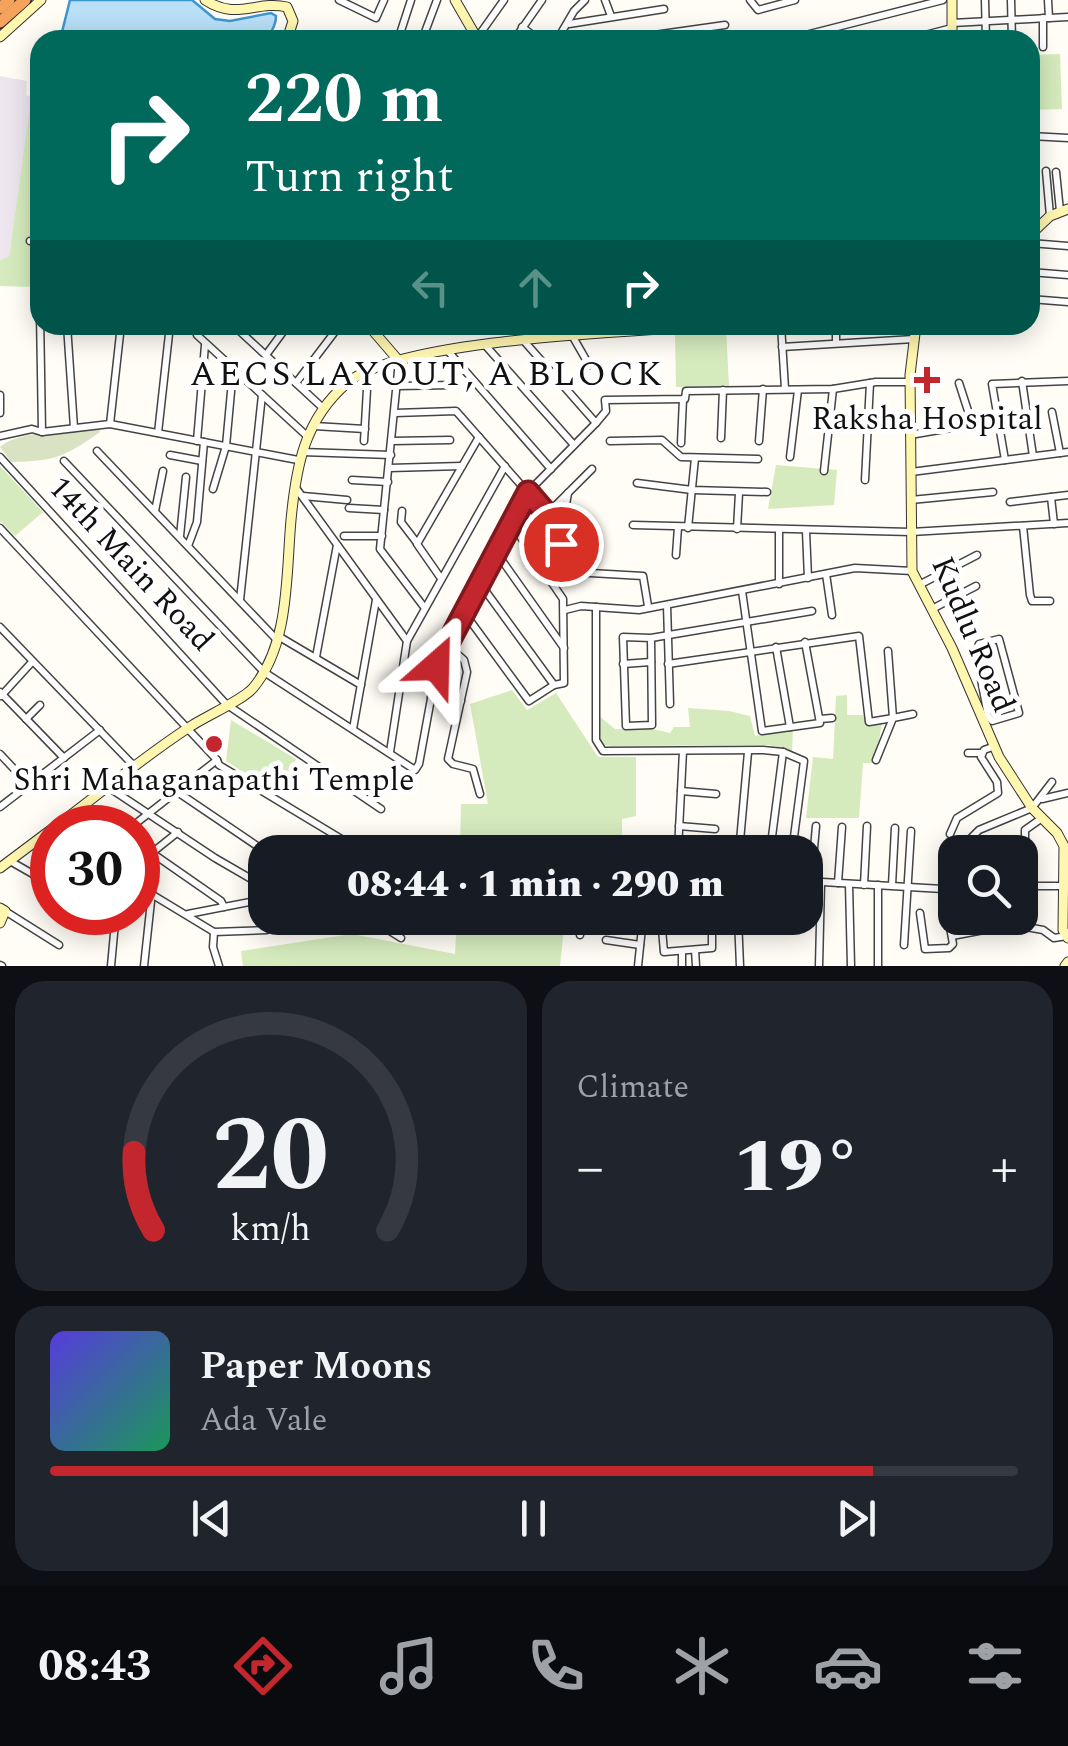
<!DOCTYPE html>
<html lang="en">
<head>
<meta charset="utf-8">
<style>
	body { margin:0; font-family:Spectral,serif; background:#20242c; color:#f1f3f6; height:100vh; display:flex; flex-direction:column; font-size:38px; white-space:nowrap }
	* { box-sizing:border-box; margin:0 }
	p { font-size:32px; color:#9ea1a6 }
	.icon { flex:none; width:55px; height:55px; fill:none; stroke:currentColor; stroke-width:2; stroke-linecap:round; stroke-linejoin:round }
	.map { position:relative; height:966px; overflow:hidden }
	.details { display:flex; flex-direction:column; gap:15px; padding:15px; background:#0d0f14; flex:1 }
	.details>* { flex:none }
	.top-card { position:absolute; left:30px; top:30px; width:1010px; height:305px; border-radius:30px; box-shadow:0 5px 25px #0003; background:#00695c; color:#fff; overflow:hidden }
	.tools { position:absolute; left:938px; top:835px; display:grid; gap:20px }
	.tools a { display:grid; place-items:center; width:100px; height:100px; border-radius:20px; background:#171b24; box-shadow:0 5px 25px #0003; font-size:50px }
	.speed { position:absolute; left:30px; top:805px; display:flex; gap:20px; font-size:50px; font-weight:700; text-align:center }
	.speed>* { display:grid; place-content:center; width:130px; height:130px; border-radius:50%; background:#171b24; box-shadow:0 5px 25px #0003; line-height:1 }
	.speed .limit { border:15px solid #d22; background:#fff; color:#111 }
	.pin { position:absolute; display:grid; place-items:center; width:85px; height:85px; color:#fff; margin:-42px; border:5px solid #fff; border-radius:50%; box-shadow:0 2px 10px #0007 }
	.me { position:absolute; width:110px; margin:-55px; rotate:25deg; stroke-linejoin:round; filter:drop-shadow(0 0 8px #0008) }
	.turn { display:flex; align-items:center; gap:35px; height:210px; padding:0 50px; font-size:45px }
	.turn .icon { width:130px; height:130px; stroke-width:2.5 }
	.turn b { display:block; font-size:70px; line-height:85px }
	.lanes { display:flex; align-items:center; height:95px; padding:0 50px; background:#0003; justify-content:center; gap:50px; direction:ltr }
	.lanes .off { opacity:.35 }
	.big { font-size:75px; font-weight:800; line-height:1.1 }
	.details .widget { flex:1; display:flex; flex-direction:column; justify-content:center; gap:15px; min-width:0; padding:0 35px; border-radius:30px; background:#20242c }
	.details .dial { align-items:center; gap:0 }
	.dial svg { height:260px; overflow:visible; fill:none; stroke:#363941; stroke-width:7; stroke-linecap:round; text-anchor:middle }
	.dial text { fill:#f1f3f6; stroke:none }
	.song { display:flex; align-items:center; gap:30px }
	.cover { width:120px; height:120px; border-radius:15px; background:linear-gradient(135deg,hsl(250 70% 55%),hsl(150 70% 35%)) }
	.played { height:10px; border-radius:5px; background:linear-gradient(90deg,#c4262e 85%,#363941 85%) }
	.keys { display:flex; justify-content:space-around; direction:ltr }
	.heat { display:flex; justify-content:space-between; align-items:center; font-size:55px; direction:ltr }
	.details .tiles { flex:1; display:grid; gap:15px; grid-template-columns:1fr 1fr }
	.widget:last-child { grid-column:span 2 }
	.trip { position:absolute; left:248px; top:835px; width:575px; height:100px; border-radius:30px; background:#171b24; box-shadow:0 5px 25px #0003; font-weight:800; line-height:100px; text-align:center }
	.menu { display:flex; height:160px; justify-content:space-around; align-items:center; background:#090b0e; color:#9ea1a6 }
	.menu .icon { width:70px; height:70px }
	.menu .current { color:#c4262e }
	.menu b { font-size:45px; color:#f1f3f6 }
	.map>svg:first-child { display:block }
</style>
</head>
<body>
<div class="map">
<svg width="1068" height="966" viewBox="0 0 1068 966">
	<rect width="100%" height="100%" fill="#fffdf5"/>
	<path fill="#eee6ef" d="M0,76L27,81L26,95L32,97L9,256L0,260Z"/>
	<g fill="#d5ebbd">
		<path d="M1060,54L1062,109L1030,110V55Z"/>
		<path d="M30,107L40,112V214L33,287L0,286V260L9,256Z"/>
		<path d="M726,328L729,386L676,387L675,334Z"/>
		<path d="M776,465L837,470L834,505L768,509Z"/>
		<path d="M0,466L43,512L15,536L0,521Z"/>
		<path d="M512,690L527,710L556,693L598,757H636V816L622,819V844L573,835L570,852H460L461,804H488L470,704Z"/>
		<path d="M847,695V715H863L867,724L882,723L875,763H863L859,818H806L813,757L833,759L836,696Z"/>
		<path d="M688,708L729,711L750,716L755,736L793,730L792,751L769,745L612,746L605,745L598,737L599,716L615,729H653L670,733L674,727H690Z"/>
		<path d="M231,720L296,759L276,793L226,761Z"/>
		<path d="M457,918H565L560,966H243L241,951L352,934L455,954Z"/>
	</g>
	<path fill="#d9e3c4" d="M99,428L100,432C64,457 56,461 11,462L0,447C18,430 72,432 99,428Z"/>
	<path fill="#b9e0f7" stroke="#3f96cf" stroke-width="2.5" d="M70,0H192L215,19L230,21L271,13L276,16C276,25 270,37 262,40H60Z"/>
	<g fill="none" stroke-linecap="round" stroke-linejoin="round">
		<g stroke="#3f96cf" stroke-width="2.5">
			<path d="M40,97L34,103L40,107"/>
			<path d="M39,233L40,225"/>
		</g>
		<g stroke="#444" stroke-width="9">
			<g id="street">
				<path d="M339,0L376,18L384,0"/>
				<path d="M605,0L611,16"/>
				<path d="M750,0L758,10L795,0"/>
				<path d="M985,0L986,40"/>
				<path d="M1011,0L1012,40"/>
				<path d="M1048,0L1049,18"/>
				<path d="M952,23L1068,17"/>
				<path d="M569,24L664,9"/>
				<path d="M522,27L539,40"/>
				<path d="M477,38L504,0"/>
				<path d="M398,40L411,0"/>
				<path d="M422,40L437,0"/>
				<path d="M514,40L542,0"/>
				<path d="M557,40L574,11L585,0"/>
				<path d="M619,40L725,25"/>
				<path d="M786,40L943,0"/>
				<path d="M906,40L952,28"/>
				<path d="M1043,47V18"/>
				<path d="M1030,136L1068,138"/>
				<path d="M1046,171L1050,216"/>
				<path d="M1056,172L1060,211"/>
				<path d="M1030,193L1033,223L1037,229"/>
				<path d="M30,241L40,242"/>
				<path d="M1030,243L1068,246"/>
				<path d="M1030,272L1068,275"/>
				<path d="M1030,299L1068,302"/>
				<path d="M40,314L42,432"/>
				<path d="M67,325L74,428"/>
				<path d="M194,325L197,335L307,436"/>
				<path d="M233,325L324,409"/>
				<path d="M781,325L785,389"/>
				<path d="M573,337L589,365"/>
				<path d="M524,341L596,423"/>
				<path d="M836,342V325"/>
				<path d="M485,345L574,445"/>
				<path d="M782,347L914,339"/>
				<path d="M447,350L551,469"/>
				<path d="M266,355L288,325"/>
				<path d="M399,361L380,549L424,607"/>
				<path d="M1022,381L1033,456"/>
				<path d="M296,383L340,325"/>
				<path d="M398,386L453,385"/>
				<path d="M0,395V413"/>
				<path d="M1052,412L1060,453"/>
				<path d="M395,413L456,411L558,527L561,544L553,582"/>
				<path d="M110,424L121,325"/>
				<path d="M314,426L365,429"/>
				<path d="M158,433L170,325"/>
				<path d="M910,435L968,425L970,417L959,383"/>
				<path d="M0,436L32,429L42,432L110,424L298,460"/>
				<path d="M721,438L723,390"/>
				<path d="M197,441L205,345"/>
				<path d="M364,441L368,372"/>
				<path d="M392,441L450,440"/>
				<path d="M610,441L662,440L681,457L758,459"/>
				<path d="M759,441L763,389"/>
				<path d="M681,443L683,399"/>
				<path d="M97,451L277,640"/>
				<path d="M302,452L391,455"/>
				<path d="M170,455L202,461"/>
				<path d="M0,457L226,704L381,809"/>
				<path d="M790,457L798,390"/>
				<path d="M1005,460L992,384L1068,381"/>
				<path d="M64,461L264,672L415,770L419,764L437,666L446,644L528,492L596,423L606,411L605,400L685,399L686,391L833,389L876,382H910"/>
				<path d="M389,468L462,466"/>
				<path d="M824,471L833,389"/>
				<path d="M911,472L1068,452"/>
				<path d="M352,480L388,482"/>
				<path d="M865,480L870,383"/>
				<path d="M637,483L692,490L767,492"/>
				<path d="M296,488L407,641"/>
				<path d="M213,489L226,446L233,370"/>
				<path d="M303,496L347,500"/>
				<path d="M911,500L993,492"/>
				<path d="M1010,502L1051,497"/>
				<path d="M349,508L384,510"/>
				<path d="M155,511L163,471"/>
				<path d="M402,511L401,522L417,543"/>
				<path d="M547,514L592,469"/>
				<path d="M1054,524L1051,497L1068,495"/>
				<path d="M633,525L911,532L1068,523"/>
				<path d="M1023,526L1030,595L1032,601H1050"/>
				<path d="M0,528L217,760L219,765L363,852"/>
				<path d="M688,528L695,458"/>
				<path d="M737,529L739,493"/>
				<path d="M779,530V584"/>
				<path d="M806,531L808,578"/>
				<path d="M561,534L568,493"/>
				<path d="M180,536L186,477"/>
				<path d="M344,536H382"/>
				<path d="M188,546L197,522L204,442"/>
				<path d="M496,552L564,648"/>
				<path d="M676,555L678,527"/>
				<path d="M555,571L643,576L648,606"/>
				<path d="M826,574L832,615"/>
				<path d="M440,577L417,544L479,437"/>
				<path d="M479,582L554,685L564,683L563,599L511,523"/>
				<path d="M919,585L977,555"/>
				<path d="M742,591L762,731L820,723L805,642"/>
				<path d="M240,600L262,395"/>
				<path d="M667,605L670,704"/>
				<path d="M596,607V740L603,751L763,750L783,752L804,761L792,852"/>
				<path d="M932,609L976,586"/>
				<path d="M565,610L581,606L639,610L855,568L912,571"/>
				<path d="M463,611L529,701L554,685"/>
				<path d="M0,627L134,766"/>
				<path d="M278,636L361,685"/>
				<path d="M651,638L652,725L626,726L623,637L651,638L812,611"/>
				<path d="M446,644L464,660L467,672L448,759L453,764L473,769L480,794"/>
				<path d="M776,647L790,727"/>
				<path d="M316,657L337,545"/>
				<path d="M623,664L651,662"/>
				<path d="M668,664L859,636L869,722L893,718L888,651"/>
				<path d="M0,692L64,758"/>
				<path d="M1,696L32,662"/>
				<path d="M431,697L461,701"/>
				<path d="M983,718L988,716L976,653L979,644L999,639L1019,713L992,721L988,716"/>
				<path d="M26,719L40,705"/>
				<path d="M820,719L832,718"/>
				<path d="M353,729L376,600"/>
				<path d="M390,752L407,641L505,466"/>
				<path d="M968,753H981"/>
				<path d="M0,754L29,785"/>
				<path d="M876,760L893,718L913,714"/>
				<path d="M108,787L215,858L265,887"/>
				<path d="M176,791L266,852"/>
				<path d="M681,791L716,794"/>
				<path d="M1042,799L1068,793"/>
				<path d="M0,807L100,730"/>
				<path d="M679,826L715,829"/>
				<path d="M130,828L217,760"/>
				<path d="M950,834L957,818L998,793L997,782L981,757L984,750L995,746"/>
				<path d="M678,850L683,751"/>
				<path d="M585,852L587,848L637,852"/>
				<path d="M739,852L748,752"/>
				<path d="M770,852L783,752"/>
				<path d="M957,852L979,830L1032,808L1052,782"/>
				<path d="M1015,852V844L1025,843V830L1042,818"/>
				<path d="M152,853L221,901L224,907"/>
				<path d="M10,861L52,885"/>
				<path d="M138,864L178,832"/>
				<path d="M805,881L943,889"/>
				<path d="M811,881L816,826"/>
				<path d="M838,883L842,827"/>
				<path d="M849,884L851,966"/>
				<path d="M864,885L867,826"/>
				<path d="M878,885V966"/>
				<path d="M892,885L895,828"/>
				<path d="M138,886L214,932L267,930"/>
				<path d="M1038,886H1062"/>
				<path d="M1020,909V911"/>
				<path d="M5,911L59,945"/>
				<path d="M920,913L925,949L949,948L953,944L943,889L946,863L955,854"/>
				<path d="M188,914L265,899"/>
				<path d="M314,918L325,924"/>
				<path d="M369,918L401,938"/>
				<path d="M577,918L580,935"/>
				<path d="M661,918L664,952L712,948V918"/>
				<path d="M738,918L740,966"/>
				<path d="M1016,918L1021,926L1043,930L1054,938L1067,936"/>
				<path d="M214,932L213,947L219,966"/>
				<path d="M952,936L989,929"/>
				<path d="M606,940L640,945"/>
				<path d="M904,945L911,831"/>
				<path d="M695,950L696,966"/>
				<path d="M682,951V966"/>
				<path d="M0,965L2,966"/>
				<path d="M111,966L116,912"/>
				<path d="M144,966L152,892"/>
				<path d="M638,966L643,918"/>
				<path d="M819,966L821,882"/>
			</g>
		</g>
		<g stroke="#333" stroke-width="11">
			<g id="secondary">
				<path d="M205,0C237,21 256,0 287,7L293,21L287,40"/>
				<path d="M455,0L478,40"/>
				<path d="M952,0V40"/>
				<path d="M0,37L41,0"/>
				<path d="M1030,235L1050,216L1068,209"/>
				<path d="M368,325L399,361"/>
				<path d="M916,325L910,375L912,571L952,648L999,757L1032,808L1057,833L1064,846L1063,930L1068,938"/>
				<path d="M54,828C99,794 142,758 188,728C204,717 243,700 253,688C290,644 286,574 291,520C296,467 304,420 347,383C401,337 649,331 728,325"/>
				<path d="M0,868L52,829"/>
				<path d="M0,908L5,911L0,923"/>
				<path d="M1065,966L1068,962"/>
			</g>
		</g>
		<g stroke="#222" stroke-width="14">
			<g id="highway">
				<path d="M0,8L9,0"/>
				<path d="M0,22L25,0"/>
			</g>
		</g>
		<use href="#street" stroke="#fff" stroke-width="6"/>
		<use href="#secondary" stroke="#fff6b0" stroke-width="9"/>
		<use href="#highway" stroke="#f5a25d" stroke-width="11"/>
	</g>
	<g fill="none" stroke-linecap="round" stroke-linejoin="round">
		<g stroke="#7f191e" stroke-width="25">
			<path id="route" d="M436,666L528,492L558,527L561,544"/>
		</g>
		<use href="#route" stroke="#c4262e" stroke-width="18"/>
	</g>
	<g fill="#c4262e" stroke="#fff" stroke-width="4">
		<path d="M922 365h10v10h10v10h-10v10h-10v-10h-10v-10h10z"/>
		<circle cx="214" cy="744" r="10"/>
	</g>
	<g text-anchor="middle" stroke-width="10" stroke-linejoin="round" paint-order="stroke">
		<g font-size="32" fill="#111" stroke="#fff">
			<text x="927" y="429">Raksha Hospital</text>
			<text x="214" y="790">Shri Mahaganapathi Temple</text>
		</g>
		<g font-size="32" fill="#111" stroke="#fff">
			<text transform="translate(132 563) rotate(47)" y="11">14th Main Road</text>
			<text transform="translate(974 634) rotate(67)" y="11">Kudlu Road</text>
		</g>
		<g font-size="35" letter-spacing="2.5" fill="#111" stroke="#fff">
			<text x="427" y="385">AECS LAYOUT, A BLOCK</text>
		</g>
	</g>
</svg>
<div class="tools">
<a><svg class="icon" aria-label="search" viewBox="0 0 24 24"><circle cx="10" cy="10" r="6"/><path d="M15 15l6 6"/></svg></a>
</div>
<div class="speed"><div class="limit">30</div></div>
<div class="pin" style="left:561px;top:544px;background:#d93025"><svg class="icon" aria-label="arrive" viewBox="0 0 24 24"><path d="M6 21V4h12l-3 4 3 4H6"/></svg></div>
<svg class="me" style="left:436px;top:666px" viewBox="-20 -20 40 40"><path d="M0-17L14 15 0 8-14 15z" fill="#c4262e" stroke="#fff" stroke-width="4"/></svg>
<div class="trip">08:44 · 1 min · 290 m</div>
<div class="top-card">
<div class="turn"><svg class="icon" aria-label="right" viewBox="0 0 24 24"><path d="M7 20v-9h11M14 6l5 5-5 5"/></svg><div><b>220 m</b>Turn right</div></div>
<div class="lanes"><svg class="icon off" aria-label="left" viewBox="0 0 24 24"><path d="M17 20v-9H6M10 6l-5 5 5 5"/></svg><svg class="icon off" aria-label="ahead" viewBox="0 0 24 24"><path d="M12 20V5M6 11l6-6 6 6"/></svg><svg class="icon" aria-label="right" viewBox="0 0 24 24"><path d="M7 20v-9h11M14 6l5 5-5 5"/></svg></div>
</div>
</div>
<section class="details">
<div class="tiles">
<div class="widget dial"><svg viewBox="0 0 100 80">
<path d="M14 69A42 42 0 1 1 86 69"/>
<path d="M14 69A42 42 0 0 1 8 45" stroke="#c4262e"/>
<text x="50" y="56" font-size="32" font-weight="700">20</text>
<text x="50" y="72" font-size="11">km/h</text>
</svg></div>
<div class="widget"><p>Climate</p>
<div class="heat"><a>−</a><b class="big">19°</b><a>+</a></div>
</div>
<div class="widget">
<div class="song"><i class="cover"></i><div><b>Paper Moons</b><p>Ada Vale</p></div></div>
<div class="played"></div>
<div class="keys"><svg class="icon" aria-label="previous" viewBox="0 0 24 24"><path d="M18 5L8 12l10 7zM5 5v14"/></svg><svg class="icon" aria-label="pause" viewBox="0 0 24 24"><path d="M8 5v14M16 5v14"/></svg><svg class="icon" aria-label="next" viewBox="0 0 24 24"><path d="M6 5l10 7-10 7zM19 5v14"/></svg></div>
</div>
</div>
</section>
<nav class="menu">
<b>08:43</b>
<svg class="icon current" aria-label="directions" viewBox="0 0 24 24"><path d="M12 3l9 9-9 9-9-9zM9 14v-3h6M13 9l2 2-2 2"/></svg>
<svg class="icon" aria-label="music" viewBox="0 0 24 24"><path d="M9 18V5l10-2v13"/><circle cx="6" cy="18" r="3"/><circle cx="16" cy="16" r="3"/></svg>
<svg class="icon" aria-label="phone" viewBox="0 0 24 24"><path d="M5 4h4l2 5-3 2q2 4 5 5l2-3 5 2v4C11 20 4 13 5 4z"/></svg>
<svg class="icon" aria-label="climate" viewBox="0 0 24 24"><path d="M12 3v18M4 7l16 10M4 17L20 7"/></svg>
<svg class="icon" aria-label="car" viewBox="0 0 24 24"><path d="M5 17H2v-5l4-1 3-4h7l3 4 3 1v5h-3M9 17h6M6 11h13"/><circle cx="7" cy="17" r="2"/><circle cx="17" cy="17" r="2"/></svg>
<svg class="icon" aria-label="filters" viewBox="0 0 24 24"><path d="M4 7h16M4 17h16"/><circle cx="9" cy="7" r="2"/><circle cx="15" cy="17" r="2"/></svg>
</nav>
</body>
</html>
